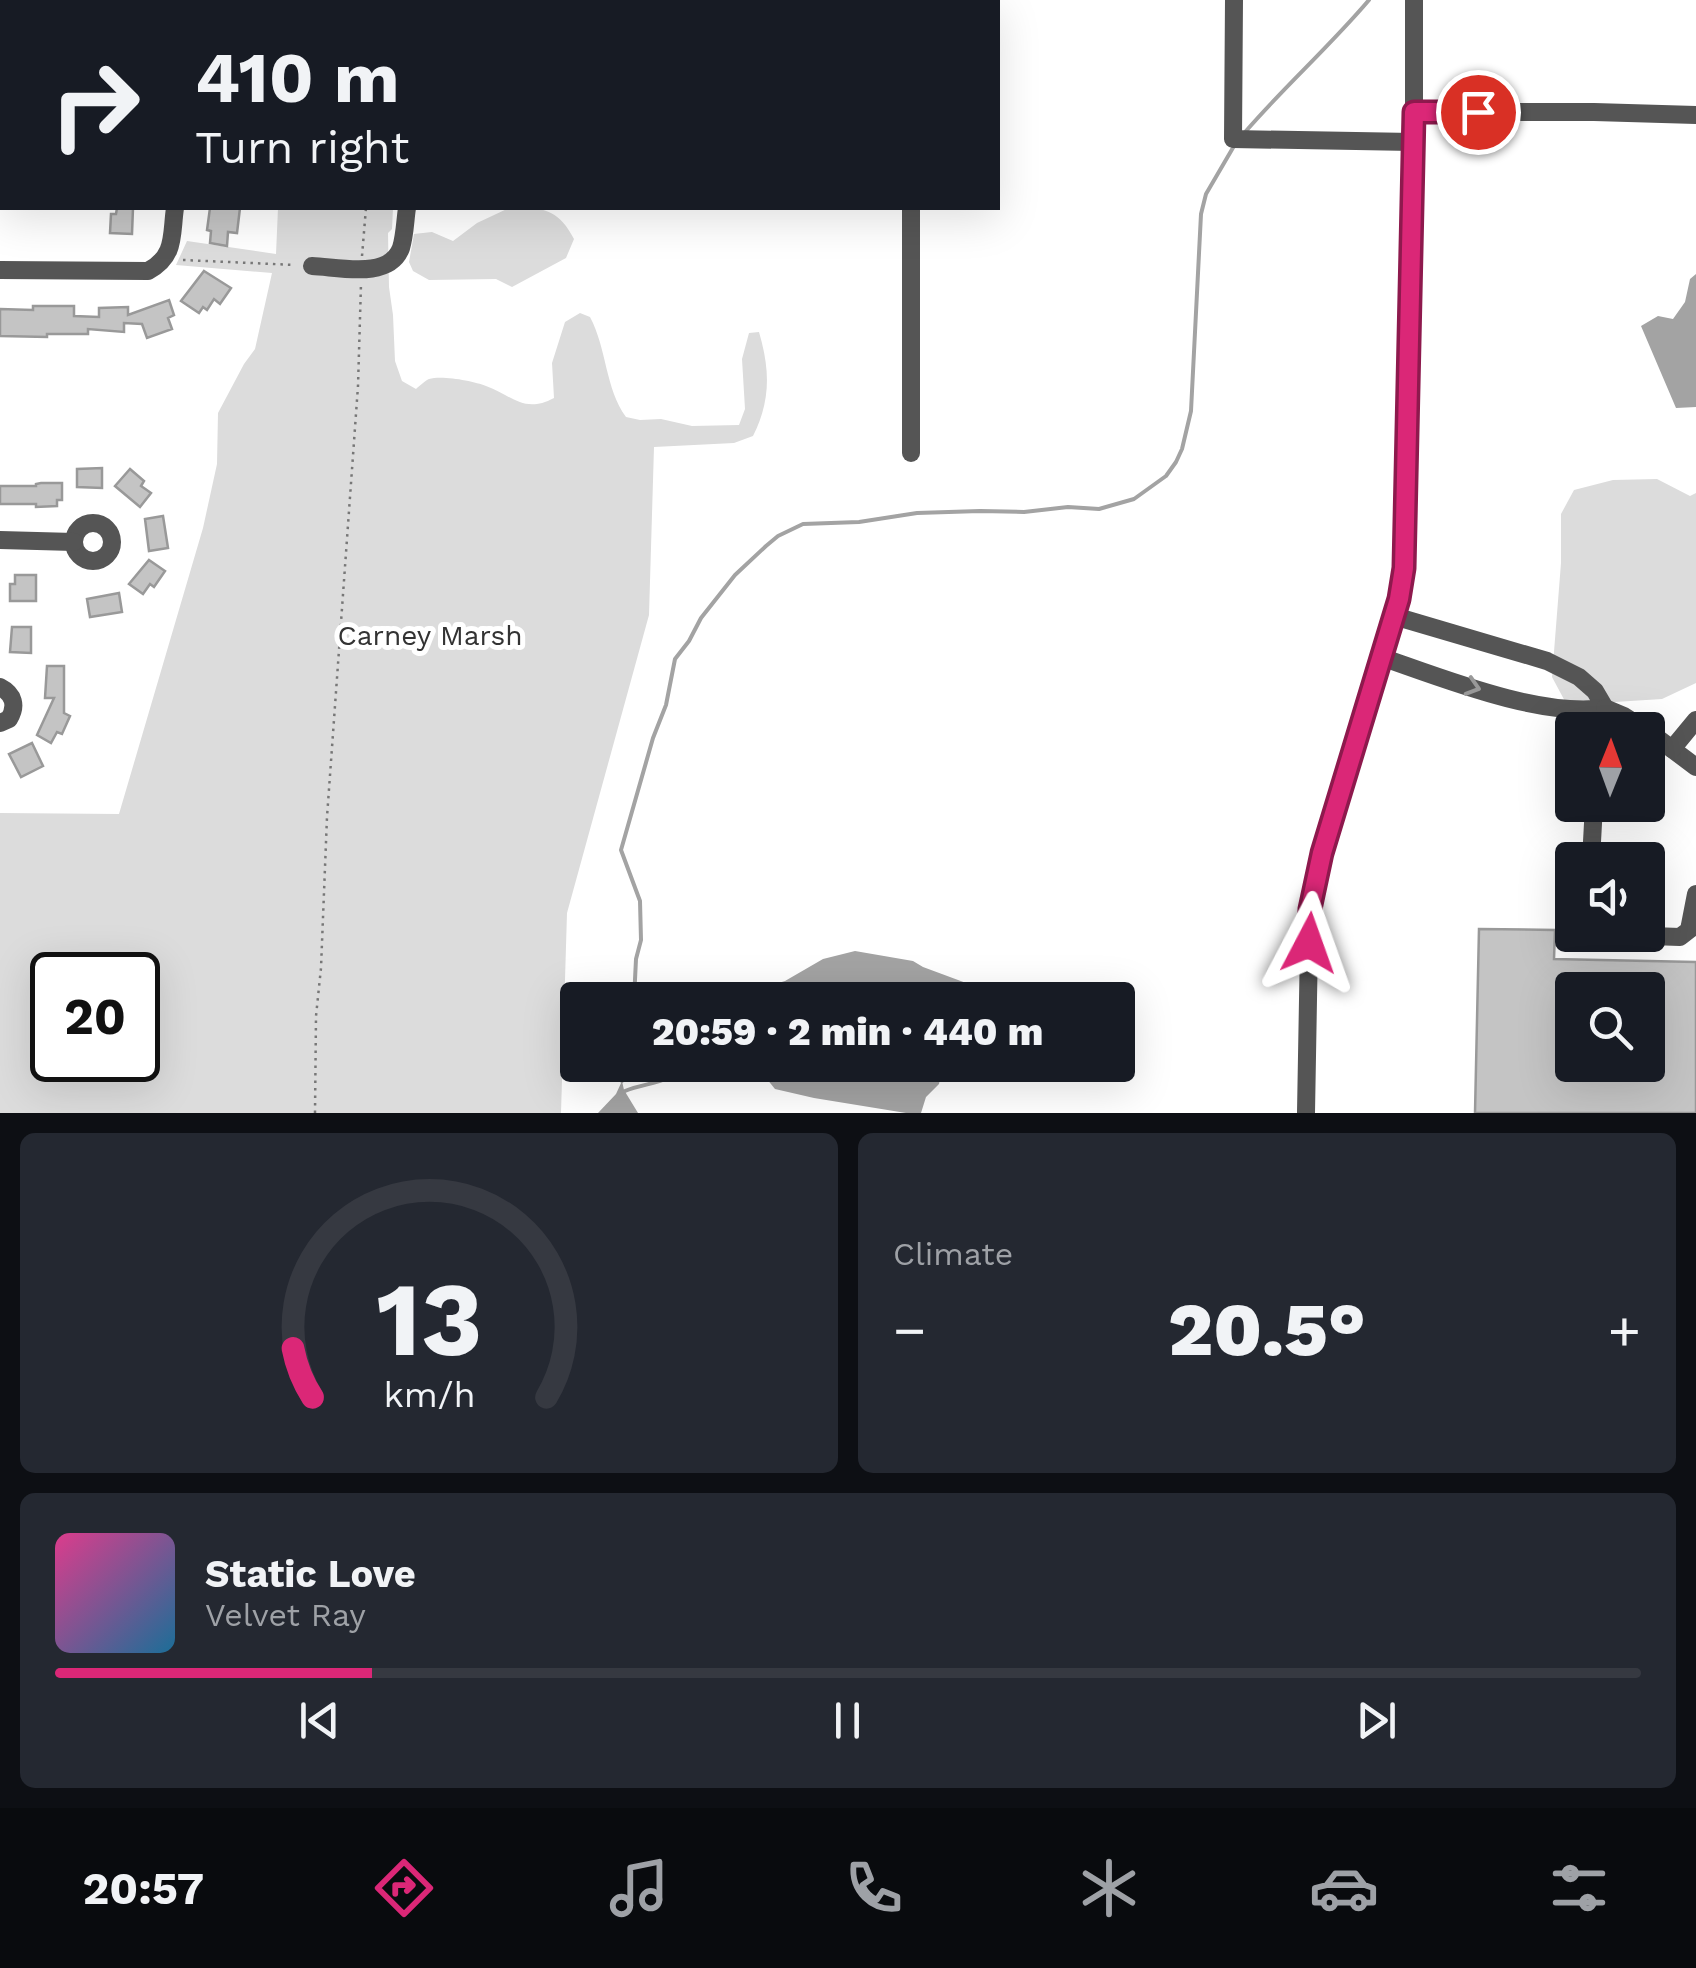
<!DOCTYPE html>
<html lang="en">
<head>
<meta charset="utf-8">
<style>
	body { margin:0; font-family:"Work Sans",sans-serif; background:#242831; color:#f1f3f6; height:100vh; display:flex; flex-direction:column; font-size:38px; white-space:nowrap }
	* { box-sizing:border-box; margin:0 }
	p { font-size:32px; color:#9ea1a6 }
	.icon { flex:none; width:55px; height:55px; fill:none; stroke:currentColor; stroke-width:2; stroke-linecap:round; stroke-linejoin:round }
	.map { position:relative; height:1113px; overflow:hidden }
	.drawer { display:flex; flex-direction:column; gap:20px; padding:20px; background:#0d0f14; flex:1 }
	.drawer>* { flex:none }
	.guide { position:absolute; left:0px; top:0px; width:1000px; height:210px; box-shadow:0 10px 40px #0002; background:#171b24; color:#f1f3f6; overflow:hidden }
	.needle { width:65px; rotate:1deg }
	.controls { position:absolute; left:1555px; top:712px; display:grid; gap:20px }
	.controls a { display:grid; place-items:center; width:110px; height:110px; border-radius:10px; background:#171b24; box-shadow:0 10px 40px #0002; font-size:50px }
	.speed { position:absolute; left:30px; top:952px; display:flex; gap:20px; font-size:50px; font-weight:700; text-align:center }
	.speed>* { display:grid; place-content:center; width:130px; height:130px; border-radius:50%; background:#171b24; box-shadow:0 10px 40px #0002; line-height:1 }
	.speed .limit { border:5px solid #111; border-radius:15px; background:#fff; color:#111 }
	.pin { position:absolute; display:grid; place-items:center; width:85px; height:85px; color:#fff; margin:-42px; border:5px solid #fff; border-radius:50%; box-shadow:0 2px 10px #0007 }
	.me { position:absolute; width:110px; margin:-55px; rotate:4deg; stroke-linejoin:round; filter:drop-shadow(0 0 8px #0008) }
	.turn { display:flex; align-items:center; gap:35px; height:210px; padding:0 30px; font-size:45px }
	.turn .icon { width:130px; height:130px; stroke-width:2.5 }
	.turn b { display:block; font-size:70px; line-height:85px }
	.big { font-size:75px; font-weight:800; line-height:1.1 }
	.drawer .widget { flex:1; display:flex; flex-direction:column; justify-content:center; gap:15px; min-width:0; padding:0 35px; border-radius:15px; background:#242831 }
	.drawer .dial { align-items:center; gap:0 }
	.dial svg { height:260px; overflow:visible; fill:none; stroke:#363941; stroke-width:7; stroke-linecap:round; text-anchor:middle }
	.dial text { fill:#f1f3f6; stroke:none }
	.song { display:flex; align-items:center; gap:30px }
	.cover { width:120px; height:120px; border-radius:15px; background:linear-gradient(135deg,hsl(330 70% 55%),hsl(200 70% 35%)) }
	.played { height:10px; border-radius:5px; background:linear-gradient(90deg,#db2777 20%,#363941 20%) }
	.keys { display:flex; justify-content:space-around; direction:ltr }
	.heat { display:flex; justify-content:space-between; align-items:center; font-size:55px; direction:ltr }
	.drawer .tiles { flex:1; display:grid; gap:20px; grid-template-columns:1fr 1fr }
	.widget:last-child { grid-column:span 2 }
	.trip { position:absolute; left:560px; top:982px; width:575px; height:100px; border-radius:10px; background:#171b24; box-shadow:0 10px 40px #0002; font-weight:800; line-height:100px; text-align:center }
	.tabs { display:flex; height:160px; justify-content:space-around; align-items:center; background:#090b0e; color:#9ea1a6 }
	.tabs .icon { width:70px; height:70px }
	.tabs .active { color:#db2777 }
	.tabs b { font-size:45px; color:#f1f3f6 }
	.map>svg:first-child { display:block }
</style>
</head>
<body>
<div class="map">
<svg width="1696" height="1113" viewBox="0 0 1696 1113">
	<rect width="100%" height="100%" fill="#fff"/>
	<g fill="#dcdcdc" fill-rule="evenodd">
		<path d="M278,208H393L392,229L388,233L389,287L393,315L395,361L402,381L416,389C417,388 427,379 429,379C442,375 474,381 486,386C513,396 524,414 554,398L552,363L565,322L580,313L590,317C607,349 605,388 626,417L640,420L661,419L692,426L739,425L745,409L742,359L749,333L759,332C770,370 771,400 753,436L734,443L654,447L649,615L567,913L561,1113H0V813L119,814L203,528L217,464L218,413L244,364L255,349L272,273L176,265L187,241L276,254ZM52,975H138V1060H52Z"/>
		<path d="M509,208C541,207 558,208 574,239L566,258L512,287L496,279L429,280L413,271L409,262L414,234L432,232L453,241L477,223Z"/>
		<path d="M1657,479L1690,496L1696,493V683L1662,699L1567,705L1552,677L1561,563V514L1574,490L1613,480Z"/>
	</g>
	<g fill="#a3a3a3">
		<path d="M1696,274V407L1676,408L1641,326L1658,316L1673,319L1685,302L1690,279Z"/>
		<path d="M855,951L913,961L923,967L985,990L991,1000H749L755,990L785,981L823,959Z"/>
		<path d="M747,1065H943L939,1084L926,1097L921,1113H906L814,1098L775,1089L762,1073Z"/>
		<path d="M622,1081L624,1090L638,1113H598L616,1094Z"/>
	</g>
	<g fill="none" stroke-linecap="round" stroke-linejoin="round">
		<g stroke="#a3a3a3" stroke-width="4">
			<path d="M1246,131C1285,86 1330,46 1369,0"/>
			<path d="M634,1000L636,959L641,940L640,901L621,850L653,738L666,705L675,659L689,641L701,618L735,575L766,546L778,536L803,524L859,522L917,513L980,511L1024,512L1068,507L1099,509L1134,499L1166,476L1176,462L1182,449L1191,411L1201,214L1206,194L1234,146"/>
			<path d="M722,1065H723"/>
			<path d="M622,1081L627,1065"/>
			<path d="M625,1091C639,1085 655,1084 668,1078C677,1073 680,1068 691,1065"/>
		</g>
	</g>
	<g fill="#c4c4c4" stroke="#999" stroke-width="2.5" fill-rule="evenodd">
		<path d="M117,208H133L132,234L110,233L111,214H116Z"/>
		<path d="M210,208H240L237,233L228,232L227,246L210,243L211,231L207,230Z"/>
		<path d="M204,271L231,288L220,304L214,299L207,310L203,307L199,313L181,301Z"/>
		<path d="M169,300L174,315L168,318L172,329L147,338L142,324L124,323V332L88,329V334H47V337L0,336V309L33,310V306H74V316L99,317V308L128,307V315Z"/>
		<path d="M102,468V488L77,487V469Z"/>
		<path d="M130,469L144,481L141,486L151,493L140,507L115,486Z"/>
		<path d="M41,483H62V500H57V506L36,507V504H0V486H36V484Z"/>
		<path d="M163,516L168,548L149,551L145,519Z"/>
		<path d="M149,560L165,571L154,587L150,584L143,594L129,584Z"/>
		<path d="M15,575H36V601H10V584H15Z"/>
		<path d="M119,593L122,612L90,617L87,599Z"/>
		<path d="M12,627H31V653L10,652Z"/>
		<path d="M47,666H64V713L70,716L62,734L57,732L51,743L37,735L54,698H45Z"/>
		<path d="M32,743L43,766L21,777L9,754Z"/>
		<path d="M1479,929L1555,930L1554,959L1696,962V1113H1475ZM1572,990H1648V1065H1572Z"/>
	</g>
	<g fill="none" stroke-linecap="round" stroke-linejoin="round">
		<g stroke="#777" stroke-width="2.5" stroke-dasharray="2.5 5" stroke-linecap="butt">
			<path d="M370,2V0"/>
			<path d="M362,256L366,208"/>
			<path d="M183,260L295,265"/>
			<path d="M315,1113L316,1016L321,968L327,817L358,386L361,284"/>
		</g>
		<g stroke="#555" stroke-width="18">
			<path d="M908,0V2"/>
			<path d="M1234,0L1233,139L1413,142"/>
			<path d="M1414,0V112"/>
			<path d="M490,2L492,0"/>
			<path d="M911,208V453"/>
			<path d="M312,266C339,267 389,280 401,248C405,235 405,221 407,208"/>
			<path d="M0,270L148,271C176,256 171,235 175,208"/>
			<circle cx="93" cy="542" r="19"/>
			<path d="M0,540L74,542"/>
			<path d="M1381,657C1442,678 1541,718 1605,708L1595,691L1579,677L1547,661L1394,616"/>
			<path d="M0,687C14,694 17,706 9,719L0,723"/>
			<path d="M1605,708L1624,716L1646,730"/>
			<path d="M1648,731L1696,767"/>
			<path d="M1672,749L1696,720"/>
			<path d="M1591,860L1594,805"/>
			<path d="M1622,935L1680,937L1689,930L1696,894"/>
			<path d="M1306,1113L1309,943L1314,887L1344,776L1399,599L1404,568L1414,112H1594L1696,115"/>
		</g>
	</g>
	<defs><path id="oneway-chevron" d="M-2-3.5L2.5 0L-2 3.5" fill="none" stroke-width="1.6" stroke-linecap="round" stroke-linejoin="round" transform="scale(2.5)"/></defs>
	<use stroke="#999" href="#oneway-chevron" transform="translate(1473 687) rotate(17)"/>
	<g fill="none" stroke-linecap="round" stroke-linejoin="round">
		<g stroke="#8e194d" stroke-width="25">
			<path id="route" d="M1309,943L1310,909L1322,853L1399,599L1404,568L1414,112H1478"/>
		</g>
		<use href="#route" stroke="#db2777" stroke-width="18"/>
	</g>
	<g text-anchor="middle" stroke-width="10" stroke-linejoin="round" paint-order="stroke">
		<g font-size="28" fill="#333" stroke="#fff">
			<text x="430" y="645">Carney Marsh</text>
		</g>
	</g>
</svg>
<div class="controls">
<a><svg class="needle" viewBox="-14 -14 28 28"><path d="M0-13l5 13h-10z" fill="#e53935"/><path d="M0 13l5-13h-10z" fill="#9ea1a6"/></svg></a>
<a><svg class="icon" aria-label="sound" viewBox="0 0 24 24"><path d="M4 9h4l5-4v14l-5-4H4zM17 9q2 3 0 6"/></svg></a>
<a><svg class="icon" aria-label="search" viewBox="0 0 24 24"><circle cx="10" cy="10" r="6"/><path d="M15 15l6 6"/></svg></a>
</div>
<div class="speed"><div class="limit">20</div></div>
<div class="pin" style="left:1478px;top:112px;background:#d93025"><svg class="icon" aria-label="arrive" viewBox="0 0 24 24"><path d="M6 21V4h12l-3 4 3 4H6"/></svg></div>
<svg class="me" style="left:1309px;top:943px" viewBox="-20 -20 40 40"><path d="M0-17L14 15 0 8-14 15z" fill="#db2777" stroke="#fff" stroke-width="4"/></svg>
<div class="trip">20:59 · 2 min · 440 m</div>
<div class="guide">
<div class="turn"><svg class="icon" aria-label="right" viewBox="0 0 24 24"><path d="M7 20v-9h11M14 6l5 5-5 5"/></svg><div><b>410 m</b>Turn right</div></div>
</div>
</div>
<section class="drawer">
<div class="tiles">
<div class="widget dial"><svg viewBox="0 0 100 80">
<path d="M14 69A42 42 0 1 1 86 69"/>
<path d="M14 69A42 42 0 0 1 8 54" stroke="#db2777"/>
<text x="50" y="56" font-size="32" font-weight="700">13</text>
<text x="50" y="72" font-size="11">km/h</text>
</svg></div>
<div class="widget"><p>Climate</p>
<div class="heat"><a>−</a><b class="big">20.5°</b><a>+</a></div>
</div>
<div class="widget">
<div class="song"><i class="cover"></i><div><b>Static Love</b><p>Velvet Ray</p></div></div>
<div class="played"></div>
<div class="keys"><svg class="icon" aria-label="previous" viewBox="0 0 24 24"><path d="M18 5L8 12l10 7zM5 5v14"/></svg><svg class="icon" aria-label="pause" viewBox="0 0 24 24"><path d="M8 5v14M16 5v14"/></svg><svg class="icon" aria-label="next" viewBox="0 0 24 24"><path d="M6 5l10 7-10 7zM19 5v14"/></svg></div>
</div>
</div>
</section>
<nav class="tabs">
<b>20:57</b>
<svg class="icon active" aria-label="directions" viewBox="0 0 24 24"><path d="M12 3l9 9-9 9-9-9zM9 14v-3h6M13 9l2 2-2 2"/></svg>
<svg class="icon" aria-label="music" viewBox="0 0 24 24"><path d="M9 18V5l10-2v13"/><circle cx="6" cy="18" r="3"/><circle cx="16" cy="16" r="3"/></svg>
<svg class="icon" aria-label="phone" viewBox="0 0 24 24"><path d="M5 4h4l2 5-3 2q2 4 5 5l2-3 5 2v4C11 20 4 13 5 4z"/></svg>
<svg class="icon" aria-label="climate" viewBox="0 0 24 24"><path d="M12 3v18M4 7l16 10M4 17L20 7"/></svg>
<svg class="icon" aria-label="car" viewBox="0 0 24 24"><path d="M5 17H2v-5l4-1 3-4h7l3 4 3 1v5h-3M9 17h6M6 11h13"/><circle cx="7" cy="17" r="2"/><circle cx="17" cy="17" r="2"/></svg>
<svg class="icon" aria-label="filters" viewBox="0 0 24 24"><path d="M4 7h16M4 17h16"/><circle cx="9" cy="7" r="2"/><circle cx="15" cy="17" r="2"/></svg>
</nav>
</body>
</html>
